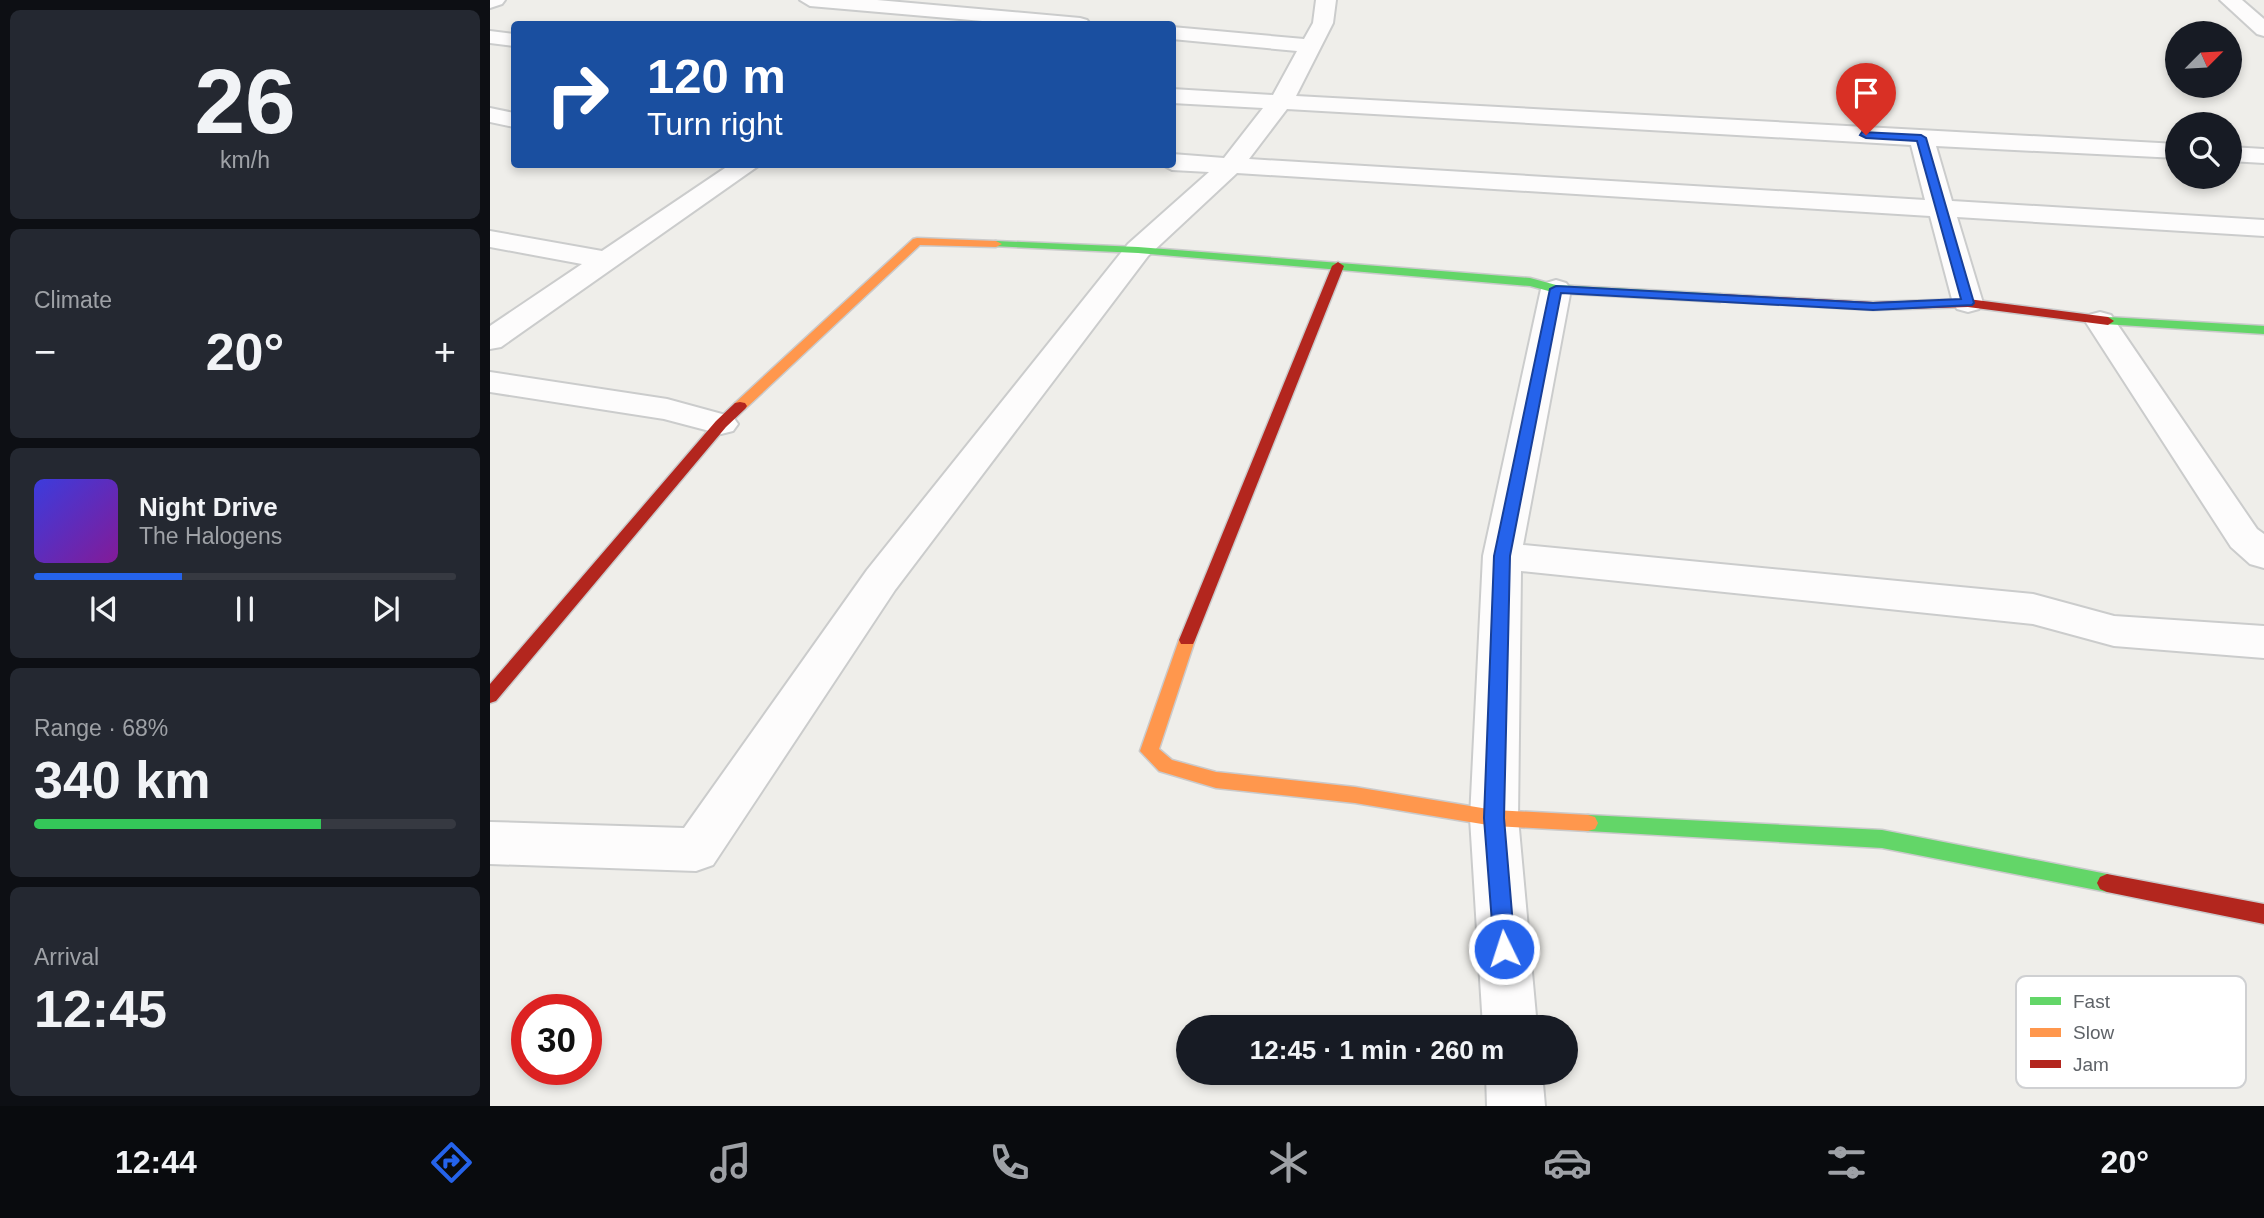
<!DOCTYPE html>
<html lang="en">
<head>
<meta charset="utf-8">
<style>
	body { margin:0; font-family:Arial,sans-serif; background:#242831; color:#f1f3f6; height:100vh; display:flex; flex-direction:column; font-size:26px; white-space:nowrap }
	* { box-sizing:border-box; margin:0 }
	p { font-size:23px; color:#9ea1a6 }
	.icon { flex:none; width:38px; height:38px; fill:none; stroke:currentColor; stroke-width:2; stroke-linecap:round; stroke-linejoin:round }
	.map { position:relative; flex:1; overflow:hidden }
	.panel { display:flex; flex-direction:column; gap:10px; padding:10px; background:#0d0f14; width:490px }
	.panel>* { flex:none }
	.banner { position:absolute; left:21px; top:21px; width:665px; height:147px; border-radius:7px; box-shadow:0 4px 10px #0003; background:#1a4fa0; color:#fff; overflow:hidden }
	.needle { width:46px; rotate:66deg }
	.tools { position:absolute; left:1675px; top:21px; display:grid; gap:14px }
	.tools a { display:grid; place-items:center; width:77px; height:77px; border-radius:50%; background:#171b24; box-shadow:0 4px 10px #0003; font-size:35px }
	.speed { position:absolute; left:21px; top:994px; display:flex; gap:14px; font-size:35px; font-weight:700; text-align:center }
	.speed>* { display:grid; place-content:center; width:91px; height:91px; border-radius:50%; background:#171b24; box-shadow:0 4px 10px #0003; line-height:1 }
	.speed .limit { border:10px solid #d22; background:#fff; color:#111 }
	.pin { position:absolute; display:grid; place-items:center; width:60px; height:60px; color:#fff; margin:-72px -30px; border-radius:50% 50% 50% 0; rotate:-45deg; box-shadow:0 0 7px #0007 }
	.pin .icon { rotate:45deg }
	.me { position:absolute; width:77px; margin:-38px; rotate:356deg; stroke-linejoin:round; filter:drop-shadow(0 0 5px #0008) }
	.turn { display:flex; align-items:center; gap:24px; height:147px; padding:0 21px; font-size:32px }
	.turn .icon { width:91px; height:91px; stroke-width:2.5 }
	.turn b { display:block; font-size:49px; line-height:60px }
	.big { font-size:52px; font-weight:600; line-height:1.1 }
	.panel .widget { flex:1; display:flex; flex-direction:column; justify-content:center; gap:10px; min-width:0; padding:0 24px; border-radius:10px; background:#242831 }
	.panel .dial { align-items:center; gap:0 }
	.dial b { font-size:91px; line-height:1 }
	.song { display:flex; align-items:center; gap:21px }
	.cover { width:84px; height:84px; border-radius:10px; background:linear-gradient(135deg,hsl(240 70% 55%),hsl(290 70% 35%)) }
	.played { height:7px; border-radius:4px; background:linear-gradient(90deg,#2563eb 35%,#363941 35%) }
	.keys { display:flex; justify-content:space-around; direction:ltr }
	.heat { display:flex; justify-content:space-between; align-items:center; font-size:38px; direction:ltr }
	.charge { height:10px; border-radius:5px; background:linear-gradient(90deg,#34c759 68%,#363941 0) }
	.trip { position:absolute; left:686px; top:1015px; width:402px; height:70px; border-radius:35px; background:#171b24; box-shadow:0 4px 10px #0003; font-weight:600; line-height:70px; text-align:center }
	.tabs { display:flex; height:112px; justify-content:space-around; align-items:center; background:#090b0e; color:#9ea1a6 }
	.tabs .icon { width:49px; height:49px }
	.tabs .active { color:#2563eb }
	.tabs b { font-size:32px; color:#f1f3f6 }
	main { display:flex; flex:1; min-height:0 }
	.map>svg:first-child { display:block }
</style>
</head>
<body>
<main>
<section class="panel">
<div class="widget dial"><b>26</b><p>km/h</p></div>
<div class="widget"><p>Climate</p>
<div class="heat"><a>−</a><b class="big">20°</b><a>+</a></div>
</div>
<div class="widget">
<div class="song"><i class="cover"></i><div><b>Night Drive</b><p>The Halogens</p></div></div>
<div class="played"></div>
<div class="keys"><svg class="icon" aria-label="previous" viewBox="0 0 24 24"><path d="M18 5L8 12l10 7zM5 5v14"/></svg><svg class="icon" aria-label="pause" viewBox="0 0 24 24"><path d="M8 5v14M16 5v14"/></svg><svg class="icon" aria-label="next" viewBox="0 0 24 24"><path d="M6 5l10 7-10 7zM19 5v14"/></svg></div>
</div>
<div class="widget"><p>Range · 68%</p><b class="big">340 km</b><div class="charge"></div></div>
<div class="widget"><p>Arrival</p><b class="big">12:45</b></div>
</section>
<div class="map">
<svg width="1774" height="1106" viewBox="0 0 1774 1106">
	<rect width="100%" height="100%" fill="#efeeea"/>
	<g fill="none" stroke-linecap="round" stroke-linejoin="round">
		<g stroke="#cbcccc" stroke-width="4">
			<g id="street">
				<path d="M0,0H15L12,4L0,8Z"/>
				<path d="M310,0H387L590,18L597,20L600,24H527L320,6Z"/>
				<path d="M826,0H846L843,23L806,96L1687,144V158L1446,146L1462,201L1774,220V236L1467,217L1493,303L1489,309L1478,312L1467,309L1463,303L1440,216L747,173L658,256L405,590L223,865L206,871L0,864V822L194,828L377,570L638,244L719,172L682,170L671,164H682V154L734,158L773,108L682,103V89L783,95L807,51L682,39V27L814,39L823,23ZM797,109L1421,145L1435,200L759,159Z"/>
				<path d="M1730,0H1752L1774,19V36L1767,34Z"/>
				<path d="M0,31L24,34V46L0,43Z"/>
				<path d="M0,108L24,113V127L0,122Z"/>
				<path d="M1740,147L1774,149V163L1740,161Z"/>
				<path d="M241,164H271L11,347L0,349V326L92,264L0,247V231L112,251Z"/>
				<path d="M1066,280L1076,283L1081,289L1033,545L1543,594L1624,616L1774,626V658L1624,646L1543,624L1031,571L1028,818L1047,1027H993L980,818L993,556L1051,289L1056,283Z"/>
				<path d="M1610,312L1621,315L1767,529L1774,534V568L1760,564L1741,547L1595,321L1599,315Z"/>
				<path d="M0,372L177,399L243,417L248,424L243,431L231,434L174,419L0,392Z"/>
				<path d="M996,1073H1052L1055,1106H997Z"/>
			</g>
		</g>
		<g stroke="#cacacb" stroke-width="3">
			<g id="fast">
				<path d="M506,241L648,247L1040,278L1066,285L1230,294L1236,298L1230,302L1066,293L1040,286L648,253L502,246V242Z"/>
				<path d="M1618,317L1774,326V334L1614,324V318Z"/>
				<path d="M1098,815L1392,830L1617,874L1624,877L1627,883L1624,889L1617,892L1392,848L1098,831L1091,829L1088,823L1091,817Z"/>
			</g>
		</g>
		<g stroke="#cacacb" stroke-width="3">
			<g id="slow">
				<path d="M427,238L506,241L512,244L506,247L430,245L255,409H245L243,406L245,403L423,239Z"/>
				<path d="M697,634L703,636L705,640L669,749L682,760L726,772L865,787L1004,810L1098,815L1105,817L1108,823L1105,829L1098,831L1004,826L865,803L726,788L669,771L650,751L689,640L691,636Z"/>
			</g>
		</g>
		<g stroke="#cacacb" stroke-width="3">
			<g id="jam">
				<path d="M848,262L854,266L705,640L703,644H691L689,640L842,266Z"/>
				<path d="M1230,294L1383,302L1478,299L1618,317L1624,321L1618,325L1478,307L1383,310L1226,301L1224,298Z"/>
				<path d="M250,402L255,403L257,406L255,409L236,427L6,701L0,703V684L226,421L245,403Z"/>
				<path d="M1617,874L1774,904V924L1617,892L1610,889L1607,883L1610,877Z"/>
			</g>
		</g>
		<use href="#street" fill="#fdfcfc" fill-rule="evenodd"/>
		<use href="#fast" fill="#63d668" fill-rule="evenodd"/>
		<use href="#slow" fill="#ff974d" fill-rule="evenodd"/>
		<use href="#jam" fill="#b3261e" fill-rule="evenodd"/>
	</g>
	<path fill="#2563eb" stroke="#184099" stroke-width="2" d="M1372,132L1431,135L1436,138L1484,303L1482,305L1383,310L1071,293L1020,556L1014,818L1025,949L1022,956L1014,959L1007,956L1004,949L994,818L1004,556L1060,289L1066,286L1383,303L1471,299L1427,141L1376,138L1370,135Z"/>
	<rect x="1526" y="976" width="230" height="112" rx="10" fill="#fff" stroke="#cfd0d2" stroke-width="2"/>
	<rect x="1540" y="997" width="31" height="8" fill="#63d668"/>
	<rect x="1540" y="1028" width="31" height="9" fill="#ff974d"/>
	<rect x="1540" y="1060" width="31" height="8" fill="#b3261e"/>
	<g font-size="19" fill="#5f6368">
		<text x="1583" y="1008">Fast</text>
		<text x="1583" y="1039">Slow</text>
		<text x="1583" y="1071">Jam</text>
	</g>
</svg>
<div class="tools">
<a><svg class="needle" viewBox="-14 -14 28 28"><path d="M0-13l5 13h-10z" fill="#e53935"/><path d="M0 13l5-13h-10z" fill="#9ea1a6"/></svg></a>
<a><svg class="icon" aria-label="search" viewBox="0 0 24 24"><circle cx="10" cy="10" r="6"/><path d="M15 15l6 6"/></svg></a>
</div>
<div class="speed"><div class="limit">30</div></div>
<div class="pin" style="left:1376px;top:135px;background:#d93025"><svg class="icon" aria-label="arrive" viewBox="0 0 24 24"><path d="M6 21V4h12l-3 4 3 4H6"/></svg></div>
<svg class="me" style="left:1014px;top:949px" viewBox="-20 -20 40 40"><circle r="17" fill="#2563eb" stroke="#fff" stroke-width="3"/><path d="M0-11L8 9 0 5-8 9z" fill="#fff"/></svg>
<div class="trip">12:45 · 1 min · 260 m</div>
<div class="banner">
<div class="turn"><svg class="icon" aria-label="right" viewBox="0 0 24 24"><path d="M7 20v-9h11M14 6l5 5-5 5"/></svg><div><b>120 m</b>Turn right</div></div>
</div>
</div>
</main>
<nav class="tabs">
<b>12:44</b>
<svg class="icon active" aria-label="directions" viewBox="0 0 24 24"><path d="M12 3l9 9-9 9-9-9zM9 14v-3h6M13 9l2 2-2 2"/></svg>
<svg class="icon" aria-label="music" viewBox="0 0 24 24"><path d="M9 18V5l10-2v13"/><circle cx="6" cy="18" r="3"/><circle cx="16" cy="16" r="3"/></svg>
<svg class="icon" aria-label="phone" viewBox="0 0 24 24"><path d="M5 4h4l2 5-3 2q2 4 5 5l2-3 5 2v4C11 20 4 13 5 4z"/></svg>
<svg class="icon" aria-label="climate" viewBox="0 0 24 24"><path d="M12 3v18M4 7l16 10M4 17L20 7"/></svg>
<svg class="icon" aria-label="car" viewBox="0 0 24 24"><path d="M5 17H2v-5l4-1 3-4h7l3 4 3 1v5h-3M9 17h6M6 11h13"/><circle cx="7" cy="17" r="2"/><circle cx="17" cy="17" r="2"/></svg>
<svg class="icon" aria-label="filters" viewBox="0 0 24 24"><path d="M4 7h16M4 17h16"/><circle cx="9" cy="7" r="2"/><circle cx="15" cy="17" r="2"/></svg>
<b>20°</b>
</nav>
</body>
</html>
